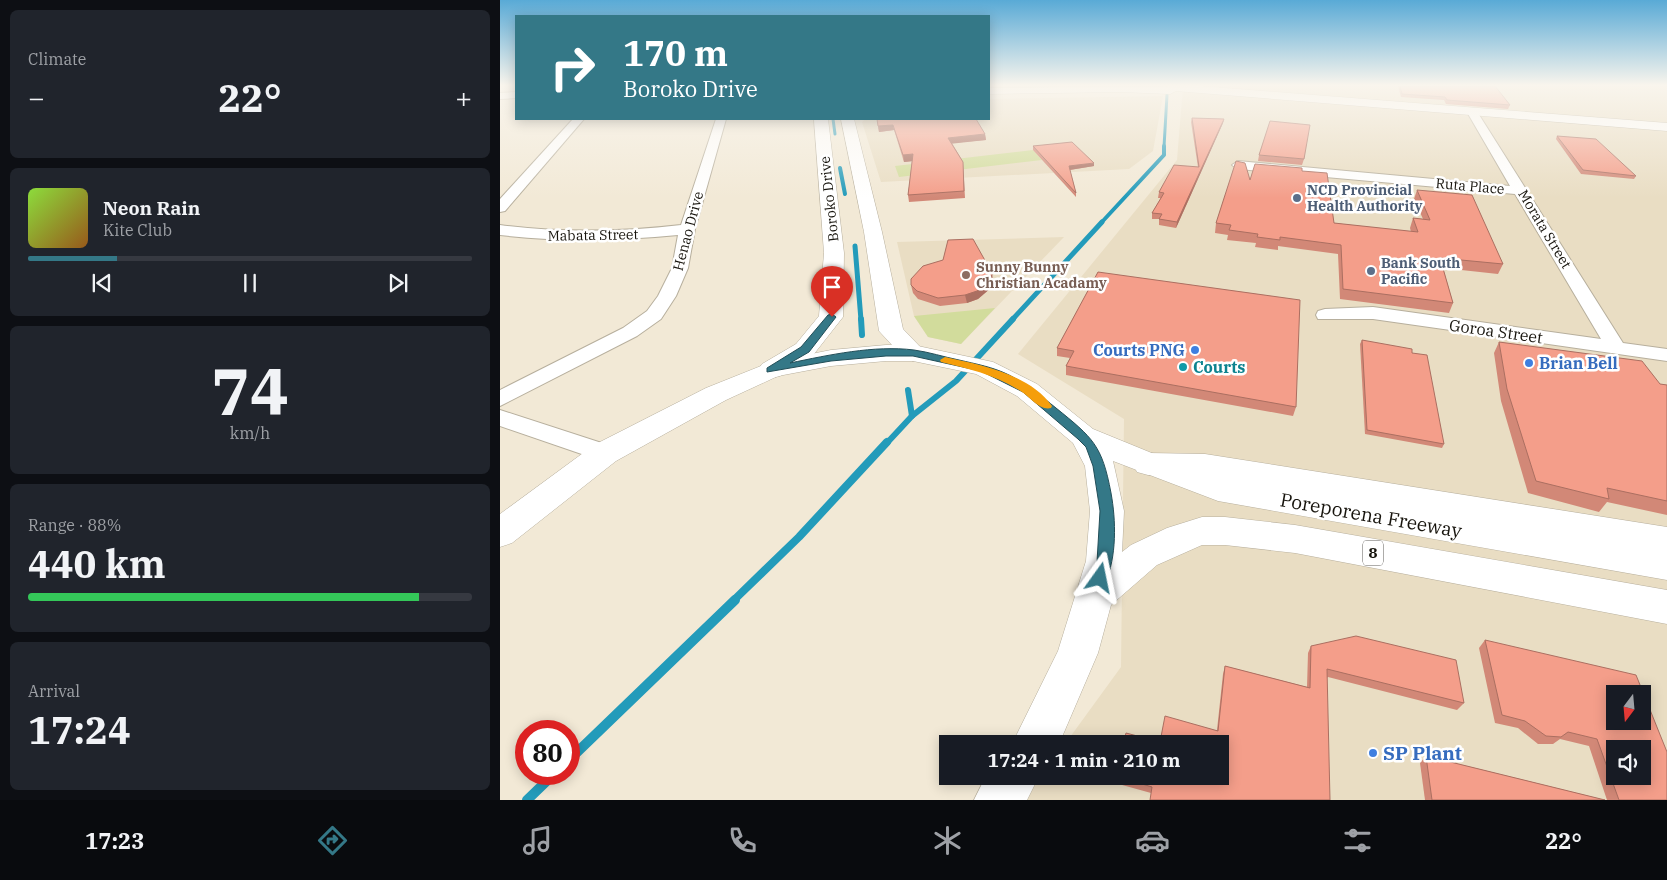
<!DOCTYPE html>
<html lang="en">
<head>
<meta charset="utf-8">
<style>
	body { margin:0; font-family:"IBM Plex Serif",serif; background:#20242c; color:#f1f3f6; height:100vh; display:flex; flex-direction:column; font-size:19px; white-space:nowrap }
	* { box-sizing:border-box; margin:0 }
	p { font-size:16px; color:#9ea1a6 }
	.icon { flex:none; width:28px; height:28px; fill:none; stroke:currentColor; stroke-width:2; stroke-linecap:round; stroke-linejoin:round }
	.map { position:relative; flex:1; overflow:hidden }
	.details { display:flex; flex-direction:column; gap:10px; padding:10px; background:#0d0f14; width:500px }
	.details>* { flex:none }
	.hud { position:absolute; left:15px; top:15px; width:475px; height:105px; border-radius:0px; box-shadow:0 2px 12px #0003; background:#347887; color:#fff; overflow:hidden }
	.needle { width:32px; rotate:196deg }
	.buttons { position:absolute; left:1106px; top:685px; display:grid; gap:10px }
	.buttons a { display:grid; place-items:center; width:45px; height:45px; border-radius:0px; background:#171b24; box-shadow:0 2px 12px #0003; font-size:25px }
	.speed { position:absolute; left:15px; top:720px; display:flex; gap:10px; font-size:25px; font-weight:700; text-align:center }
	.speed>* { display:grid; place-content:center; width:65px; height:65px; border-radius:50%; background:#171b24; box-shadow:0 2px 12px #0003; line-height:1 }
	.speed .limit { border:8px solid #d22; background:#fff; color:#111 }
	.pin { position:absolute; display:grid; place-items:center; width:42px; height:42px; color:#fff; margin:-51px -21px; border-radius:50% 50% 50% 0; rotate:-45deg; box-shadow:0 0 5px #0007 }
	.pin .icon { rotate:45deg }
	.me { position:absolute; width:55px; margin:-28px; rotate:12deg; stroke-linejoin:round; filter:drop-shadow(0 0 4px #0008) }
	.turn { display:flex; align-items:center; gap:18px; height:105px; padding:0 25px; font-size:22px }
	.turn .icon { width:65px; height:65px; stroke-width:2.5 }
	.turn b { display:block; font-size:35px; line-height:42px }
	.big { font-size:38px; font-weight:800; line-height:1.1 }
	.details .tile { flex:1; display:flex; flex-direction:column; justify-content:center; gap:8px; min-width:0; padding:0 18px; border-radius:8px; background:#20242c }
	.details .dial { align-items:center; gap:0 }
	.dial b { font-size:65px; line-height:1 }
	.song { display:flex; align-items:center; gap:15px }
	.cover { width:60px; height:60px; border-radius:8px; background:linear-gradient(135deg,hsl(90 70% 55%),hsl(30 70% 35%)) }
	.played { height:5px; border-radius:2px; background:linear-gradient(90deg,#347887 20%,#363941 20%) }
	.keys { display:flex; justify-content:space-around; direction:ltr }
	.heat { display:flex; justify-content:space-between; align-items:center; font-size:28px; direction:ltr }
	.charge { height:8px; border-radius:4px; background:linear-gradient(90deg,#34c759 88%,#363941 0) }
	.trip { position:absolute; left:439px; top:735px; width:290px; height:50px; border-radius:0px; background:#171b24; box-shadow:0 2px 12px #0003; font-weight:800; line-height:50px; text-align:center }
	.tab-bar { display:flex; height:80px; justify-content:space-around; align-items:center; background:#090b0e; color:#9ea1a6 }
	.tab-bar .icon { width:35px; height:35px }
	.tab-bar .active { color:#347887 }
	.tab-bar b { font-size:22px; color:#f1f3f6 }
	main { display:flex; flex:1; min-height:0 }
	.map>svg:first-child { display:block }
</style>
</head>
<body>
<main>
<section class="details">
<div class="tile"><p>Climate</p>
<div class="heat"><a>−</a><b class="big">22°</b><a>+</a></div>
</div>
<div class="tile">
<div class="song"><i class="cover"></i><div><b>Neon Rain</b><p>Kite Club</p></div></div>
<div class="played"></div>
<div class="keys"><svg class="icon" aria-label="previous" viewBox="0 0 24 24"><path d="M18 5L8 12l10 7zM5 5v14"/></svg><svg class="icon" aria-label="pause" viewBox="0 0 24 24"><path d="M8 5v14M16 5v14"/></svg><svg class="icon" aria-label="next" viewBox="0 0 24 24"><path d="M6 5l10 7-10 7zM19 5v14"/></svg></div>
</div>
<div class="tile dial"><b>74</b><p>km/h</p></div>
<div class="tile"><p>Range · 88%</p><b class="big">440 km</b><div class="charge"></div></div>
<div class="tile"><p>Arrival</p><b class="big">17:24</b></div>
</section>
<div class="map">
<svg width="1167" height="800" viewBox="0 0 1167 800">
	<rect width="100%" height="100%" fill="#f2e9d6"/>
	<g fill="#e9ddc3" fill-rule="evenodd">
		<path d="M683,86H1167V800H524L542,776H720V744H565L621,667L624,419L518,354L677,160ZM1115,694H1142V721H1115ZM1115,749H1142V776H1115Z"/>
		<path d="M663,96L653,151L629,169L381,182L362,122L365,119H489V99Z"/>
		<path d="M564,237L461,344L428,337L414,316L397,242Z"/>
	</g>
	<g fill="#d2dc9c">
		<path d="M533,150L542,160L399,177L395,166Z"/>
		<path d="M495,308L461,344L428,337L414,316Z"/>
	</g>
	<g fill="none" stroke-linecap="round" stroke-linejoin="round">
		<g stroke="#239bba" stroke-width="3">
			<path d="M333,119L335,134"/>
			<path d="M664,147L667,95"/>
		</g>
		<g stroke="#239bba" stroke-width="4">
			<path d="M340,168L345,194"/>
			<path d="M601,223L664,155V146"/>
		</g>
		<g stroke="#239bba" stroke-width="5">
			<path d="M355,246L361,320"/>
			<path d="M512,320L602,222"/>
		</g>
		<g stroke="#239bba" stroke-width="6">
			<path d="M361,319L362,335"/>
			<path d="M408,390L412,416"/>
			<path d="M386,444L412,416L456,381L513,319"/>
		</g>
		<path stroke="#239bba" stroke-width="8" d="M233,601L299,537L387,442"/>
		<g stroke="#239bba" stroke-width="10">
			<path d="M69,760L235,600"/>
			<path d="M27,800L54,774"/>
		</g>
		<g stroke="#b7af9d" stroke-width="2">
			<g id="street">
				<path d="M16,92V98L0,99V93Z"/>
				<path d="M972,109L976,110L1123,343L1167,349V361L873,319H818L816,315L818,311L825,309L873,307L1101,339L1015,194L738,169L732,165L738,161L1010,186L967,112Z"/>
				<path d="M73,119H84L5,211L0,212V199Z"/>
				<path d="M216,119H226L195,229L188,268L176,296L161,319L137,336L0,406V390L123,328L147,311L158,296L172,268L178,235C118,241 60,242 0,235V225C61,233 120,232 181,225Z"/>
				<path d="M0,410L114,447L117,453L114,459L105,462L0,426Z"/>
			</g>
		</g>
		<g stroke="#b7af9d" stroke-width="1">
			<g id="secondary">
				<path d="M700,86L1167,123V131L676,91L670,94L621,92L489,94V88Z"/>
				<path d="M648,453L705,454L1167,527V555L705,476L648,475L637,472L633,464L637,456Z"/>
			</g>
		</g>
		<g stroke="#b7af9d" stroke-width="1">
			<g id="primary">
				<path d="M314,119H328L344,253L343,317L314,354L280,376L271,378L262,376L258,370L262,364L296,344L319,316L324,253Z"/>
				<path d="M341,119H354L382,232L403,329L426,353L422,358L413,361L404,358L379,331L364,232Z"/>
			</g>
		</g>
		<g stroke="#b7af9d" stroke-width="1">
			<g id="highway">
				<path d="M386,345H413L493,362L537,384L593,429L659,456L720,477L1167,550V580L718,501L613,461L624,511L622,552L631,545L667,528L702,517H725L795,525L1167,590V624L795,553L725,545H702L657,565L611,605L598,653L559,744H512L558,651L586,561L590,511L585,466L573,443L517,396L476,374L413,361H386L331,366L278,376L226,400L116,461L12,543L0,547V514L94,445L206,388L271,362L331,350Z"/>
				<path d="M486,776H539L527,800H474Z"/>
			</g>
		</g>
		<use href="#street" fill="#fff" fill-rule="evenodd"/>
		<use href="#secondary" fill="#fff" fill-rule="evenodd"/>
		<use href="#primary" fill="#fff" fill-rule="evenodd"/>
		<use href="#highway" fill="#fff" fill-rule="evenodd"/>
	</g>
	<g fill="#d28877">
		<path d="M898,86H995L1010,105L1008,109L946,104L944,100L901,97Z"/>
		<path d="M692,118L724,119L723,123L676,228L659,225V219H652V213L661,198H658L659,192L698,167L691,122Z"/>
		<path d="M377,119L485,134L486,140L452,143L463,162L465,198L409,202L408,195L412,161L404,162L394,130L379,132Z"/>
		<path d="M1057,136L1136,176L1134,179L1081,174L1056,139Z"/>
		<path d="M533,146L594,166L570,170L576,193V197L533,150Z"/>
		<path d="M759,155L804,159L802,165L758,161Z"/>
		<path d="M802,171L834,223L911,232L910,228L913,218L923,219L914,199L917,190L1003,264L998,274L943,268L953,303L949,313L840,299L838,254L778,246V250L755,247L756,243L727,240L728,235L715,233L716,223L750,180Z"/>
		<path d="M598,272L796,407L793,416L566,375V366L570,358L557,356V348Z"/>
		<path d="M493,281L492,287L478,299L467,303L440,306L418,299L413,293L411,285Z"/>
		<path d="M862,340L912,353L944,444L942,448L865,434L860,344Z"/>
		<path d="M999,342L1160,384L1167,385V515L1107,502L1099,512L1028,493L1001,401L994,353Z"/>
		<path d="M985,640L1167,800H1107L1089,746L1060,739L1053,744H1038L1018,728L995,723L979,648Z"/>
		<path d="M811,646L964,703L957,710L828,677L651,793L615,783L616,776L660,742L717,730L723,674L725,666L807,687L808,653Z"/>
		<path d="M926,756L1105,800H925L920,763Z"/>
	</g>
	<g fill="#ab6f61">
		<path d="M724,119L723,123L676,228L677,222Z"/>
		<path d="M393,125L394,130L379,132L378,126Z"/>
		<path d="M485,134L486,140L449,144L448,138Z"/>
		<path d="M413,154L414,161L404,162L403,155Z"/>
		<path d="M594,163V166L569,170V166Z"/>
		<path d="M492,273L493,281L492,287L478,299L467,303L465,295Z"/>
	</g>
	<g fill="#f49e8a" stroke="#ab6f61" fill-rule="evenodd">
		<path d="M900,86H995L1010,105L947,100L945,97L902,94Z"/>
		<path d="M692,118L724,119L677,222L659,219L662,214L652,213L664,193L659,192L674,165L699,167Z"/>
		<path d="M377,119H476L485,134L448,138L463,162L464,191L408,195L413,154L403,155L393,125L378,126Z"/>
		<path d="M770,121L810,125L804,159L759,155Z"/>
		<path d="M1057,136L1096,139L1136,176L1083,170Z"/>
		<path d="M572,142L594,163L569,166L576,193L533,146Z"/>
		<path d="M736,161L745,163L750,180L755,164L802,168V171L827,173L834,223L918,232L913,218L930,220L917,190L972,195L1003,264L940,258L953,303L843,289L841,245L780,237V240L757,237L758,234L729,230L731,225L716,223Z"/>
		<path d="M473,239L492,273L491,280L477,291L465,295L438,298L417,291L411,285V279L423,266L443,260L448,240Z"/>
		<path d="M598,272L800,300L796,407L566,366L574,351L557,348Z"/>
		<path d="M862,340L912,349V353L927,355L944,444L867,430Z"/>
		<path d="M999,342L1142,361L1160,384L1167,385V501L1107,488L1109,499L1036,481L1007,389Z"/>
		<path d="M856,636L956,660L964,703L827,669L830,800H650L652,787L616,776H720V744H623L626,733L660,742L665,716L718,731L725,666L810,688L811,646Z"/>
		<path d="M985,640L1136,675L1167,752V800H1119L1097,739L1068,732L1061,737L1046,736L1025,721L1002,715ZM1115,694H1142V721H1115ZM1115,749H1142V776H1115Z"/>
		<path d="M926,756L1105,800H932Z"/>
	</g>
	<linearGradient id="sky" x2="0" y2="1"><stop stop-color="#59aad6"/><stop offset="0.43" stop-color="#f9f5ed"/><stop offset="1" stop-color="#f9f5ed" stop-opacity="0"/></linearGradient>
	<rect width="1167" height="198" fill="url(#sky)"/>
	<path fill="#347887" stroke="#224e58" d="M332,314L336,317L309,352L290,363C329,355 374,345 414,350C429,352 444,357 459,360C476,364 493,367 509,375C527,384 541,396 556,408C593,438 602,445 611,493C616,520 617,557 605,583L600,585L594,583L592,578L597,562L600,511L593,466L586,447L578,439L523,392L481,371L413,356H386L331,361L267,372V368L301,347L328,315Z"/>
	<path fill="#f59e0b" d="M445,357C481,365 529,374 552,406L551,408C540,411 530,397 522,392C496,375 470,369 441,362L440,360Z"/>
	<g fill="#5c6f8a" stroke="#fff" stroke-width="2">
		<circle cx="797" cy="198" r="5"/>
		<circle cx="871" cy="271" r="5"/>
	</g>
	<circle fill="#8d6e63" stroke="#fff" stroke-width="2" cx="466" cy="275" r="5"/>
	<g fill="#3f7fe0" stroke="#fff" stroke-width="2">
		<circle cx="695" cy="350" r="5"/>
		<circle cx="1029" cy="363" r="5"/>
		<circle cx="873" cy="753" r="5"/>
	</g>
	<circle fill="#0f9aa8" stroke="#fff" stroke-width="2" cx="683" cy="367" r="5"/>
	<g text-anchor="middle" stroke-width="5" stroke-linejoin="round" paint-order="stroke">
		<g font-size="14" fill="#17140d" stroke="#fff">
			<text transform="translate(970 186) rotate(5)" y="5">Ruta Place</text>
			<text transform="translate(329 199) rotate(-96)" y="5">Boroko Drive</text>
			<text transform="translate(1045 229) rotate(59)" y="5">Morata Street</text>
			<text transform="translate(188 231) rotate(-75)" y="5">Henao Drive</text>
			<text transform="translate(93 235) rotate(-1)" y="5">Mabata Street</text>
		</g>
		<g font-size="14" font-weight="bold" fill="#4e5e75" stroke="#fff" text-anchor="start">
			<text x="807" y="195">NCD Provincial<tspan x="807" dy="16">Health Authority</tspan></text>
			<text x="881" y="268">Bank South<tspan x="881" dy="16">Pacific</tspan></text>
		</g>
		<g font-size="14" font-weight="bold" fill="#785e54" stroke="#fff" text-anchor="start">
			<text x="476" y="272">Sunny Bunny<tspan x="476" dy="16">Christian Acadamy</tspan></text>
		</g>
		<rect fill="#fff" stroke="#5d5a56" stroke-width="1" x="863" y="540.5" width="20" height="25" rx="4"/>
		<g font-size="15" font-weight="bold" fill="#17140d">
			<text x="873" y="558">8</text>
		</g>
		<g font-size="16" fill="#17140d" stroke="#fff">
			<text transform="translate(996 331) rotate(8)" y="6">Goroa Street</text>
		</g>
		<g font-size="16" font-weight="bold" fill="#366cbe" stroke="#fff" text-anchor="end">
			<text x="685" y="356">Courts PNG</text>
			<text x="1039" y="369" text-anchor="start">Brian Bell</text>
		</g>
		<g font-size="16" font-weight="bold" fill="#0d838f" stroke="#fff" text-anchor="start">
			<text x="693" y="373">Courts</text>
		</g>
		<g font-size="19" fill="#17140d" stroke="#fff">
			<text transform="translate(871 515) rotate(10)" y="7">Poreporena Freeway</text>
		</g>
		<g font-size="19" font-weight="bold" fill="#366cbe" stroke="#fff" text-anchor="start">
			<text x="883" y="760">SP Plant</text>
		</g>
	</g>
</svg>
<div class="buttons">
<a><svg class="needle" viewBox="-14 -14 28 28"><path d="M0-13l5 13h-10z" fill="#e53935"/><path d="M0 13l5-13h-10z" fill="#9ea1a6"/></svg></a>
<a><svg class="icon" aria-label="sound" viewBox="0 0 24 24"><path d="M4 9h4l5-4v14l-5-4H4zM17 9q2 3 0 6"/></svg></a>
</div>
<div class="speed"><div class="limit">80</div></div>
<div class="pin" style="left:332px;top:317px;background:#d93025"><svg class="icon" aria-label="arrive" viewBox="0 0 24 24"><path d="M6 21V4h12l-3 4 3 4H6"/></svg></div>
<svg class="me" style="left:600px;top:578px" viewBox="-20 -20 40 40"><path d="M0-17L14 15 0 8-14 15z" fill="#347887" stroke="#fff" stroke-width="4"/></svg>
<div class="trip">17:24 · 1 min · 210 m</div>
<div class="hud">
<div class="turn"><svg class="icon" aria-label="right" viewBox="0 0 24 24"><path d="M7 20v-9h11M14 6l5 5-5 5"/></svg><div><b>170 m</b>Boroko Drive</div></div>
</div>
</div>
</main>
<nav class="tab-bar">
<b>17:23</b>
<svg class="icon active" aria-label="directions" viewBox="0 0 24 24"><path d="M12 3l9 9-9 9-9-9zM9 14v-3h6M13 9l2 2-2 2"/></svg>
<svg class="icon" aria-label="music" viewBox="0 0 24 24"><path d="M9 18V5l10-2v13"/><circle cx="6" cy="18" r="3"/><circle cx="16" cy="16" r="3"/></svg>
<svg class="icon" aria-label="phone" viewBox="0 0 24 24"><path d="M5 4h4l2 5-3 2q2 4 5 5l2-3 5 2v4C11 20 4 13 5 4z"/></svg>
<svg class="icon" aria-label="climate" viewBox="0 0 24 24"><path d="M12 3v18M4 7l16 10M4 17L20 7"/></svg>
<svg class="icon" aria-label="car" viewBox="0 0 24 24"><path d="M5 17H2v-5l4-1 3-4h7l3 4 3 1v5h-3M9 17h6M6 11h13"/><circle cx="7" cy="17" r="2"/><circle cx="17" cy="17" r="2"/></svg>
<svg class="icon" aria-label="filters" viewBox="0 0 24 24"><path d="M4 7h16M4 17h16"/><circle cx="9" cy="7" r="2"/><circle cx="15" cy="17" r="2"/></svg>
<b>22°</b>
</nav>
</body>
</html>
